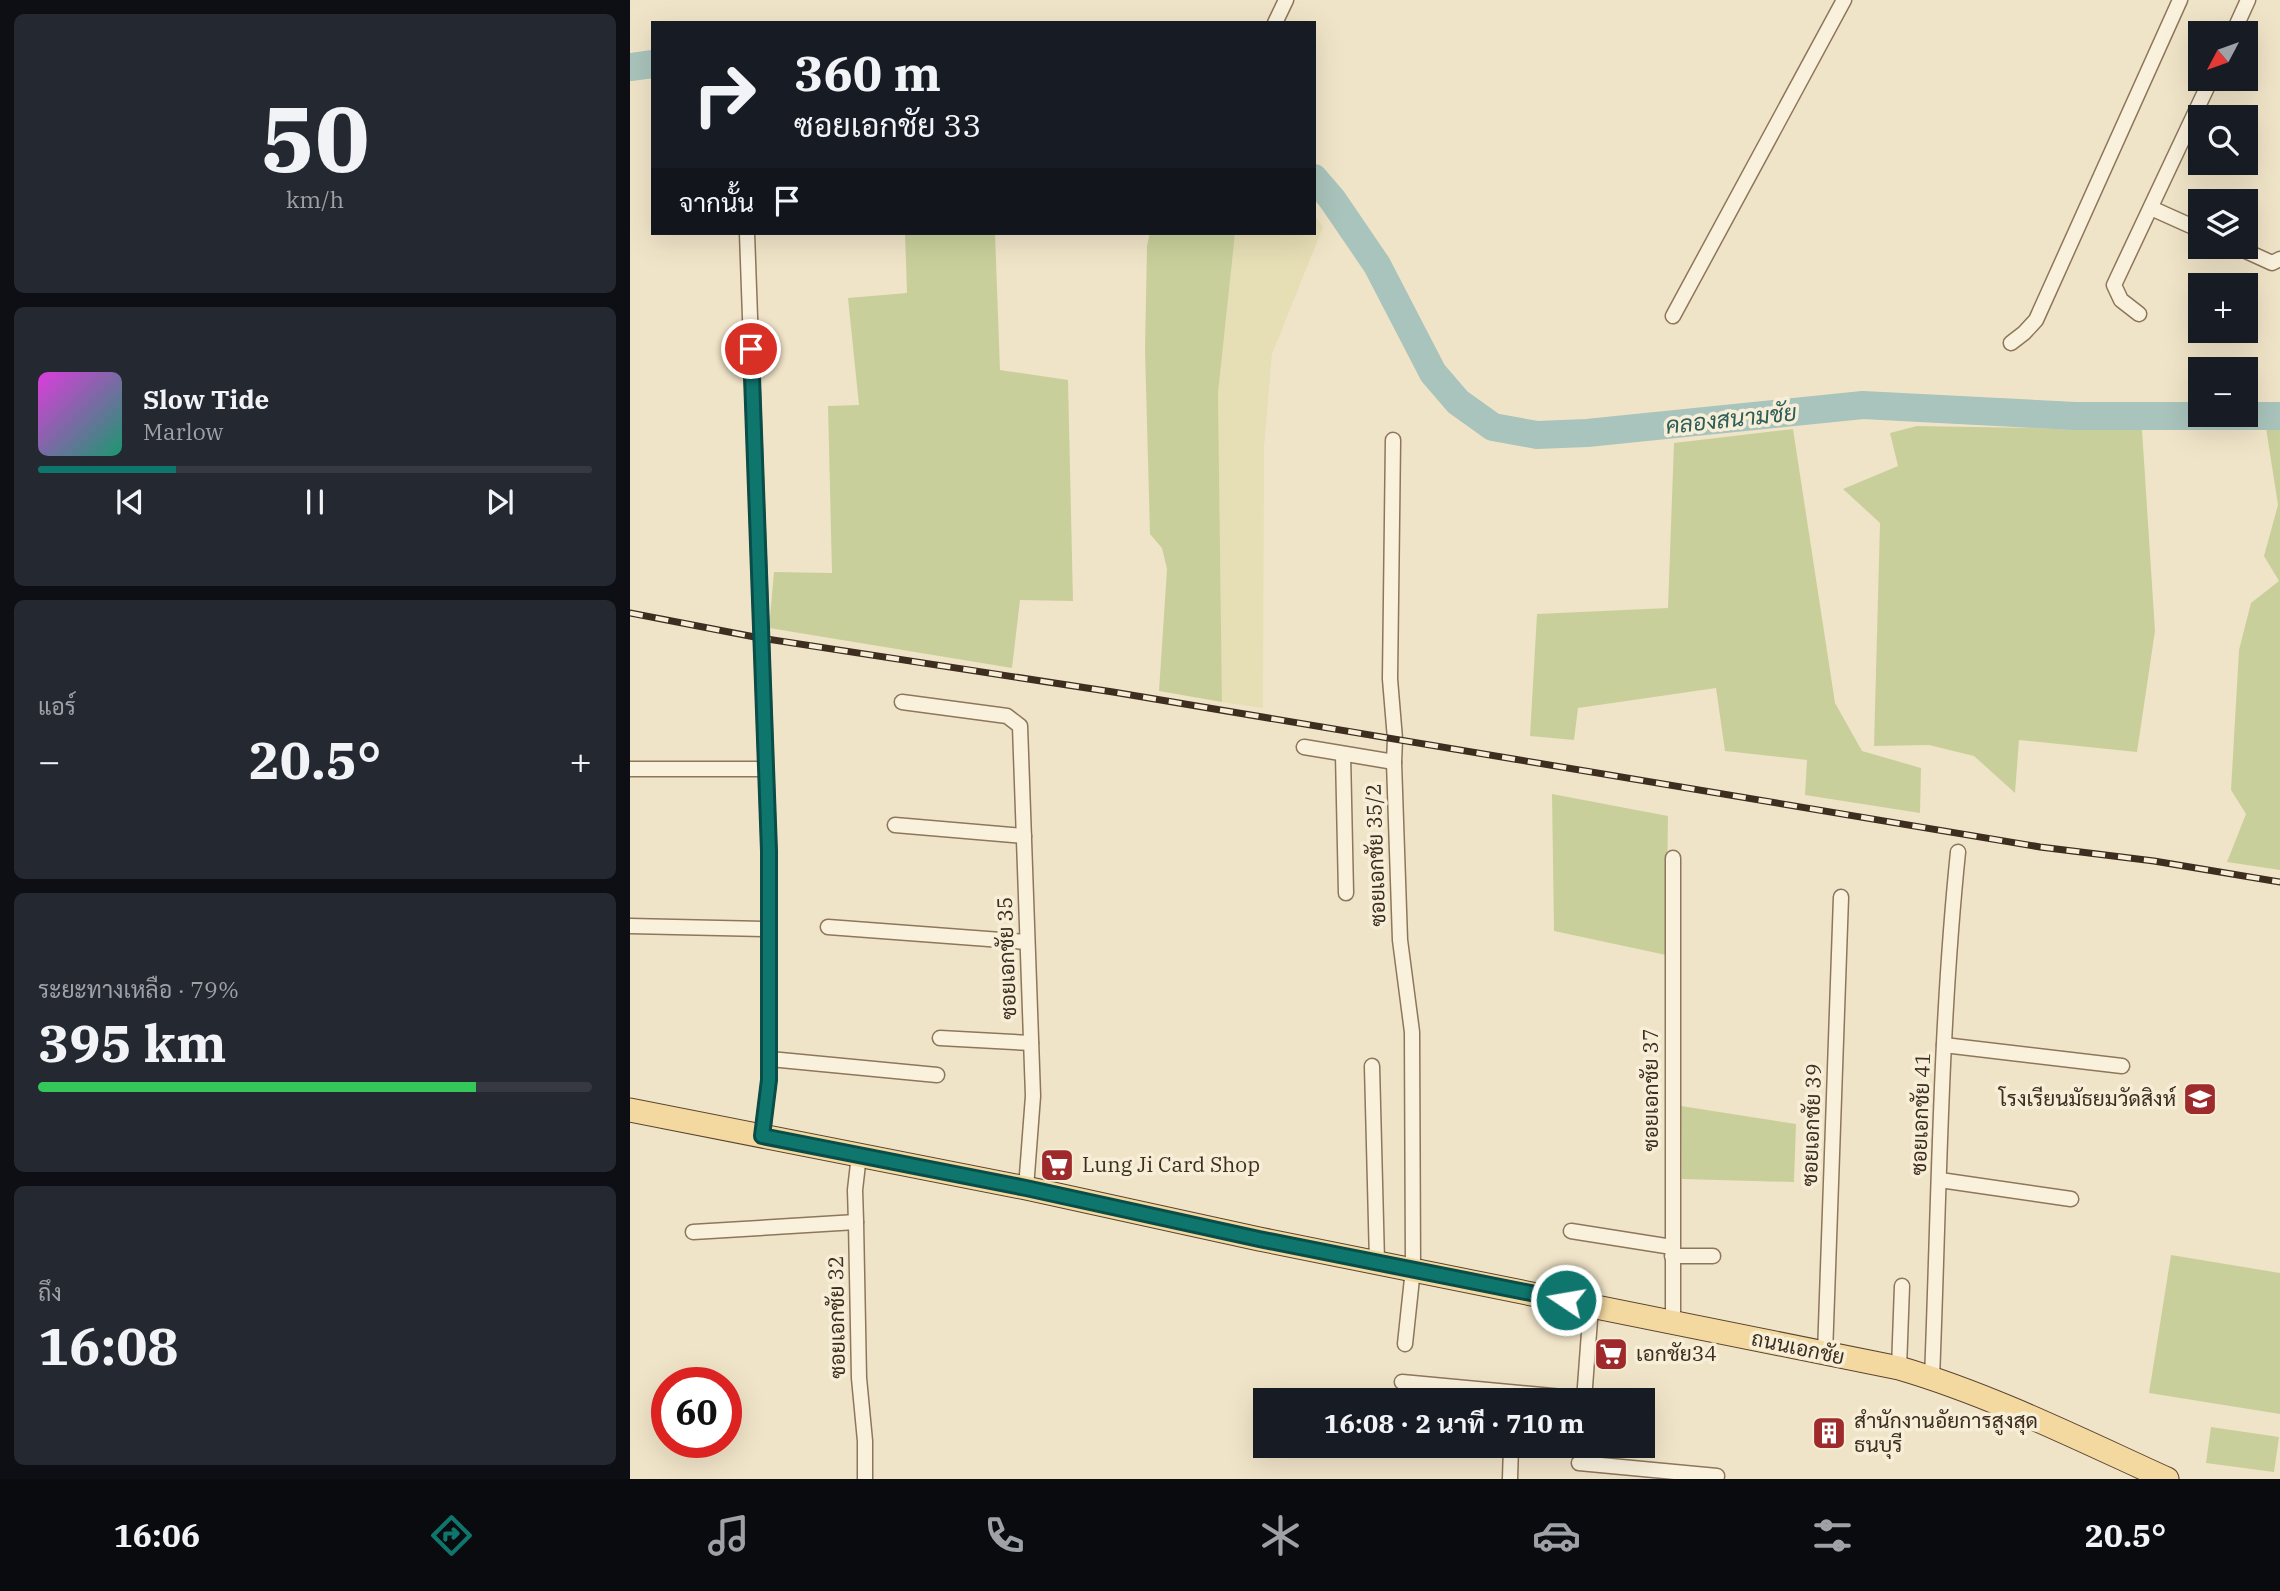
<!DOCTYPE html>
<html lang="th">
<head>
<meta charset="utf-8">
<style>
	body { margin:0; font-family:"IBM Plex Serif",Sarabun,serif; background:#242831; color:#f1f3f6; height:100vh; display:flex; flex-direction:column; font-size:26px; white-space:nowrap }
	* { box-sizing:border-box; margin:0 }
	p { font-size:23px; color:#9ea1a6 }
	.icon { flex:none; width:38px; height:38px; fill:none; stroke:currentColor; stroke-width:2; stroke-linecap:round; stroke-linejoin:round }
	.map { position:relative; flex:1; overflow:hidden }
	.drawer { display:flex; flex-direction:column; gap:14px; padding:14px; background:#0d0f14; width:630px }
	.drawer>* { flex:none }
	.top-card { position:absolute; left:21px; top:21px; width:665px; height:214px; border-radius:0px; box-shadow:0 7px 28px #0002; background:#171b24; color:#f1f3f6; overflow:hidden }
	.needle { width:46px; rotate:229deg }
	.tools { position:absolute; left:1558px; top:21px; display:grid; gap:14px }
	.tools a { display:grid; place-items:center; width:70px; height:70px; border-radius:0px; background:#171b24; box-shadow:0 7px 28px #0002; font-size:35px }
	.speed { position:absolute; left:21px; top:1367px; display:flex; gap:14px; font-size:35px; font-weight:700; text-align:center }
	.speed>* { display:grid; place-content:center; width:91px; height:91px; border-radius:50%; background:#171b24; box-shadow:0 7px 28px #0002; line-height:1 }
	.speed .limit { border:10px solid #d22; background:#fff; color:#111 }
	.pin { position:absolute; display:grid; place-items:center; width:60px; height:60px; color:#fff; margin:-30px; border:4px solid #fff; border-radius:50%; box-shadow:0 2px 7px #0007 }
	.me { position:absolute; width:77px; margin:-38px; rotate:282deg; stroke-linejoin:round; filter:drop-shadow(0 0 5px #0008) }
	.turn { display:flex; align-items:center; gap:24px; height:147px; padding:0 28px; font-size:32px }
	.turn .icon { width:91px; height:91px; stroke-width:2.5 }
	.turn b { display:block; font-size:49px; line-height:60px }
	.then { display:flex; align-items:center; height:66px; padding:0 28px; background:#0003; gap:14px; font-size:26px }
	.big { font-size:52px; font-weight:700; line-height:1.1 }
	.drawer .card { flex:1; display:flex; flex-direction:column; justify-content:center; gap:10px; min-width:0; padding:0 24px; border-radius:10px; background:#242831 }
	.drawer .dial { align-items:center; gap:0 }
	.dial b { font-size:91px; line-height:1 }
	.song { display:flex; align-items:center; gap:21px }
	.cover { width:84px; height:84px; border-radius:10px; background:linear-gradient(135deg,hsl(300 70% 55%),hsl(160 70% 35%)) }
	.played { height:7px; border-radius:4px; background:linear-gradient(90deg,#0f766e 25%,#363941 25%) }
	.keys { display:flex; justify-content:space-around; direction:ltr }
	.heat { display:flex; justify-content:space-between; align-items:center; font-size:38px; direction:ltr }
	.charge { height:10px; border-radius:5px; background:linear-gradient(90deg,#34c759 79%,#363941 0) }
	.trip { position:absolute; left:623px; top:1388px; width:402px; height:70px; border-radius:0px; background:#171b24; box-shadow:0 7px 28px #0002; font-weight:700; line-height:70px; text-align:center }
	.menu { display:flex; height:112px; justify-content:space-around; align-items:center; background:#090b0e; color:#9ea1a6 }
	.menu .icon { width:49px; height:49px }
	.menu .selected { color:#0f766e }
	.menu b { font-size:32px; color:#f1f3f6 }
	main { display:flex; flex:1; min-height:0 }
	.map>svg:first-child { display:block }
</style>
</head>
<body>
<main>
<section class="drawer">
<div class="card dial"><b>50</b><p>km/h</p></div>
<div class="card">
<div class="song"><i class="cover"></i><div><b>Slow Tide</b><p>Marlow</p></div></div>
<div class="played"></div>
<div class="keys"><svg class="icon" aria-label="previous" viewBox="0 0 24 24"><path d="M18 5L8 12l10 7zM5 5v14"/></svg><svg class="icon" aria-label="pause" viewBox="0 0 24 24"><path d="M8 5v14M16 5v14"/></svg><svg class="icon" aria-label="next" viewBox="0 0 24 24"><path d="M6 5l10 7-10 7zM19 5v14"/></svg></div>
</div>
<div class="card"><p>แอร์</p>
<div class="heat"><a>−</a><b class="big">20.5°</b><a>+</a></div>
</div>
<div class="card"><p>ระยะทางเหลือ · 79%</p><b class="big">395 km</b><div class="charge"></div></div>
<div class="card"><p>ถึง</p><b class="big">16:08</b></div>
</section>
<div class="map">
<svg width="1650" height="1479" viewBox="0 0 1650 1479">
	<rect width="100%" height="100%" fill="#f0e4c8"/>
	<path fill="#e6deb5" d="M684,214L693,227L642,354L634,447L633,708L592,702L588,393L602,253L605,233H684Z"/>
	<g fill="#c9cf9b">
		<path d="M275,233H365L370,370L438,380L443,601L390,600L382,668L139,628L144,572L202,573L198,406L229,405L218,298L277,293Z"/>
		<path d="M520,233H605L588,393L592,702L529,691L537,569L532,548L520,534L515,350L517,246Z"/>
		<path d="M1287,426L1512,430L1525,631L1507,752L1389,740L1385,793L1344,756L1299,745L1244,746L1250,523L1213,489L1268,466L1260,433Z"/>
		<path d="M1636,428L1650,429V870L1597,862L1616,814L1601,790L1609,650L1621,603L1649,581L1634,556L1648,505Z"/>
		<path d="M1163,429L1205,703L1232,751L1291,768L1290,813L1175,795L1177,760L1095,751L1086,688L948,708L944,740L900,736L907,614L1038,608L1044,443Z"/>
		<path d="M922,794L1038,816L1036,955L924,931Z"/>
		<path d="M1051,1106L1166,1124L1164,1182L1052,1179Z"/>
		<path d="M1541,1255L1650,1273V1414L1519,1393Z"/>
		<path d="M1581,1427L1649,1437L1644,1472L1576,1463Z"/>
	</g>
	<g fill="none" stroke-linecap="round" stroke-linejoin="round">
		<g stroke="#a9c4bc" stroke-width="28">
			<path d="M0,67L23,64"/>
			<path d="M684,178L702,199L747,265L803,373L828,402L863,427L907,435L957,433L1233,405L1445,416H1650"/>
		</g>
		<g stroke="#8d765c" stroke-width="17">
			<g id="street">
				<path d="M645,23L656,0"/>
				<path d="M1603,33L1618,0"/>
				<path d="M1521,208L1570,230"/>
				<path d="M117,233L139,851V1080L132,1136"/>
				<path d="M1607,247L1642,263L1650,259"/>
				<path d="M1509,314L1491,300L1484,285L1581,79"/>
				<path d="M1043,316L1214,0"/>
				<path d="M1381,343L1394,333L1406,320L1550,0"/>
				<path d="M763,440L760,679L765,739L764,762L770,940L782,1032L783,1269L775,1344"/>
				<path d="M272,702L377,716L390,726L403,1096L396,1188"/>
				<path d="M674,747L764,762"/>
				<path d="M713,754L716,893"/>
				<path d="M0,769H135"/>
				<path d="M265,825L394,836"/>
				<path d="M0,926L139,929"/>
				<path d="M198,927L397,942"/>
				<path d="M310,1038L401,1043"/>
				<path d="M1314,1045L1492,1066"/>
				<path d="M140,1059L307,1075"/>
				<path d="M742,1066L747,1262"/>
				<path d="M229,1155L225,1190L226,1222L229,1378L235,1441V1479"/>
				<path d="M1310,1180L1441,1199"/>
				<path d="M941,1231L1042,1247"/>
				<path d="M63,1232L226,1222"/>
				<path d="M1042,1256H1083"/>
				<path d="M1043,1322V858"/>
				<path d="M1195,1354L1211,897"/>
				<path d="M1269,1368L1272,1286"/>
				<path d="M1302,1378C1309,1203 1310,1027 1328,852"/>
				<path d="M772,1382L954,1399"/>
				<path d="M954,1400L961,1306"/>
				<path d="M908,1446L950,1450"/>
				<path d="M949,1463L1087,1476"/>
				<path d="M880,1479L881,1446"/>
			</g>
		</g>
		<g stroke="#5b4430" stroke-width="25">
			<path id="primary" d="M0,1110L396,1188L629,1239L1269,1368C1361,1395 1449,1439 1537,1479"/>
		</g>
		<use href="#street" stroke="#faf1dc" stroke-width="14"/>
		<use href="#primary" stroke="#f3d9a0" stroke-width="23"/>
		<g stroke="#3d2e20" stroke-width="7">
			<path id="rail" d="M0,613L130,638L483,692L1410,847L1524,861L1650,882"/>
		</g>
		<use href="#rail" stroke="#f7eed8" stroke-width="4.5" stroke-dasharray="13" stroke-linecap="butt"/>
	</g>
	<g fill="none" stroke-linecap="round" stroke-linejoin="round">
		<g stroke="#0a4d48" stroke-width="18">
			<path id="route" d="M121,349L139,851V1080L132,1136L396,1188L629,1239L936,1300"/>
		</g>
		<use href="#route" stroke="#0f766e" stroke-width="12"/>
	</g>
	<defs>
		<g id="school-square" transform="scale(1.75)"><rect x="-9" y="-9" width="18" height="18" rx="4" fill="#9e2a2b" stroke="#f7eed8"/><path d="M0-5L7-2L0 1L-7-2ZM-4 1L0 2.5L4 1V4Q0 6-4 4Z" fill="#fff"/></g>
		<g id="supermarket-square" transform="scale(1.75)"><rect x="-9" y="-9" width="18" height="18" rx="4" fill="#9e2a2b" stroke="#f7eed8"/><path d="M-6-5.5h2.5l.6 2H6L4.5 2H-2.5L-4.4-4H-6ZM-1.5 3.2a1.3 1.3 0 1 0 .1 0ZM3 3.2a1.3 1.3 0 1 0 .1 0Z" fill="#fff"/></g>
		<g id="building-square" transform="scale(1.75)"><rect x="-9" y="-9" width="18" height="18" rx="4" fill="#9e2a2b" stroke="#f7eed8"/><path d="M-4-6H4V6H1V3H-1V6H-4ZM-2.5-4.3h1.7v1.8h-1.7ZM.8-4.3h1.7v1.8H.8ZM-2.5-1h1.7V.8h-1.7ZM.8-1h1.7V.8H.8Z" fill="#fff"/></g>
	</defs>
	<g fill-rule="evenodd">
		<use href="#school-square" x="1570" y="1099"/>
		<use href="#supermarket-square" x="427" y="1165"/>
		<use href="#supermarket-square" x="981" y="1354"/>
		<use href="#building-square" x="1199" y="1433"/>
	</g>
	<g text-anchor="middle" stroke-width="7" stroke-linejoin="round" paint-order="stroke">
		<g font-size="21" fill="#3d2e20" stroke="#f7eed8">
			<text transform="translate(746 855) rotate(-92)" y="7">ซอยเอกชัย 35/2</text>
			<text transform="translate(377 958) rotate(-92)" y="7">ซอยเอกชัย 35</text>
			<text transform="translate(1021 1090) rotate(-90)" y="7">ซอยเอกชัย 37</text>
			<text transform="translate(1291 1114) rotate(-88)" y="7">ซอยเอกชัย 41</text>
			<text transform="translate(1182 1125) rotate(-88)" y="7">ซอยเอกชัย 39</text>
			<text transform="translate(207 1317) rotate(-91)" y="7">ซอยเอกชัย 32</text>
			<text transform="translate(1168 1348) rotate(12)" y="7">ถนนเอกชัย</text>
		</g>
		<g font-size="21" fill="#3d2e20" stroke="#f7eed8" text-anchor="start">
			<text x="1546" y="1106" text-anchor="end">โรงเรียนมัธยมวัดสิงห์</text>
			<text x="452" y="1172">Lung Ji Card Shop</text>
			<text x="1006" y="1361">เอกชัย34</text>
			<text x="1224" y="1428">สำนักงานอัยการสูงสุด<tspan x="1224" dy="24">ธนบุรี</tspan></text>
		</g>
		<g font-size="23" font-style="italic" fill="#2f5d5a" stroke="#f7eed8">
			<text transform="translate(1101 419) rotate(-6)" y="8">คลองสนามชัย</text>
		</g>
	</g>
</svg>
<div class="tools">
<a><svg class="needle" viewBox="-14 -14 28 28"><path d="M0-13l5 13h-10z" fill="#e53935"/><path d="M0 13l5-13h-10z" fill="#9ea1a6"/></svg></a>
<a><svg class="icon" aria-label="search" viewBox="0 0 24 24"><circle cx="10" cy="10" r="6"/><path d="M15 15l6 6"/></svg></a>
<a><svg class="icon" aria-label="layers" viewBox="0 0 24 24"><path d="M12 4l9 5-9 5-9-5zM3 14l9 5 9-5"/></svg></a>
<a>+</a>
<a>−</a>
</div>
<div class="speed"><div class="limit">60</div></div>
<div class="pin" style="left:121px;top:349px;background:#d93025"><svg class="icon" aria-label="arrive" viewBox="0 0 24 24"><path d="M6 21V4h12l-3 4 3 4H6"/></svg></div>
<svg class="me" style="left:936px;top:1300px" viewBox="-20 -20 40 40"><circle r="17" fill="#0f766e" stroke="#fff" stroke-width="3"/><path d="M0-11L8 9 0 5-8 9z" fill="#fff"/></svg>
<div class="trip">16:08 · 2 นาที · 710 m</div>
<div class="top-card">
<div class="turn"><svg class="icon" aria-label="right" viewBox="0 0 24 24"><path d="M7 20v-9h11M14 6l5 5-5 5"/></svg><div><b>360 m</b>ซอยเอกชัย 33</div></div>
<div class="then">จากนั้น<svg class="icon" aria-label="arrive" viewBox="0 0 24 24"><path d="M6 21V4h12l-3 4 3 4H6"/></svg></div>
</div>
</div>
</main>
<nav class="menu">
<b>16:06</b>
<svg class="icon selected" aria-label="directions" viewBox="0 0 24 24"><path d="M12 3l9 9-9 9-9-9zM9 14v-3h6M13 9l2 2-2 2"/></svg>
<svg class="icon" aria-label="music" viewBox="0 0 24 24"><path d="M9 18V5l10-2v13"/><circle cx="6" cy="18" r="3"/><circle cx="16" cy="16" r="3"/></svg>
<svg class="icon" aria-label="phone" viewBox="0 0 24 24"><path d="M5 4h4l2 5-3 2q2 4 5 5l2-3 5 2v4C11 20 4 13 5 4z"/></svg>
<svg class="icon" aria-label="climate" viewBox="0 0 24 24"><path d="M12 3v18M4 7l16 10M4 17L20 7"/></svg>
<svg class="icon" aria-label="car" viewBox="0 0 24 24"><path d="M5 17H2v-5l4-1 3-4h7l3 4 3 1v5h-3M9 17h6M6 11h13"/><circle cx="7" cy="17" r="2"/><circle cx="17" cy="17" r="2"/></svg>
<svg class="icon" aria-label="filters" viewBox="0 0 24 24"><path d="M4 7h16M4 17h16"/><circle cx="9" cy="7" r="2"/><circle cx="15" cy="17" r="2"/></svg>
<b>20.5°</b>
</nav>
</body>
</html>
